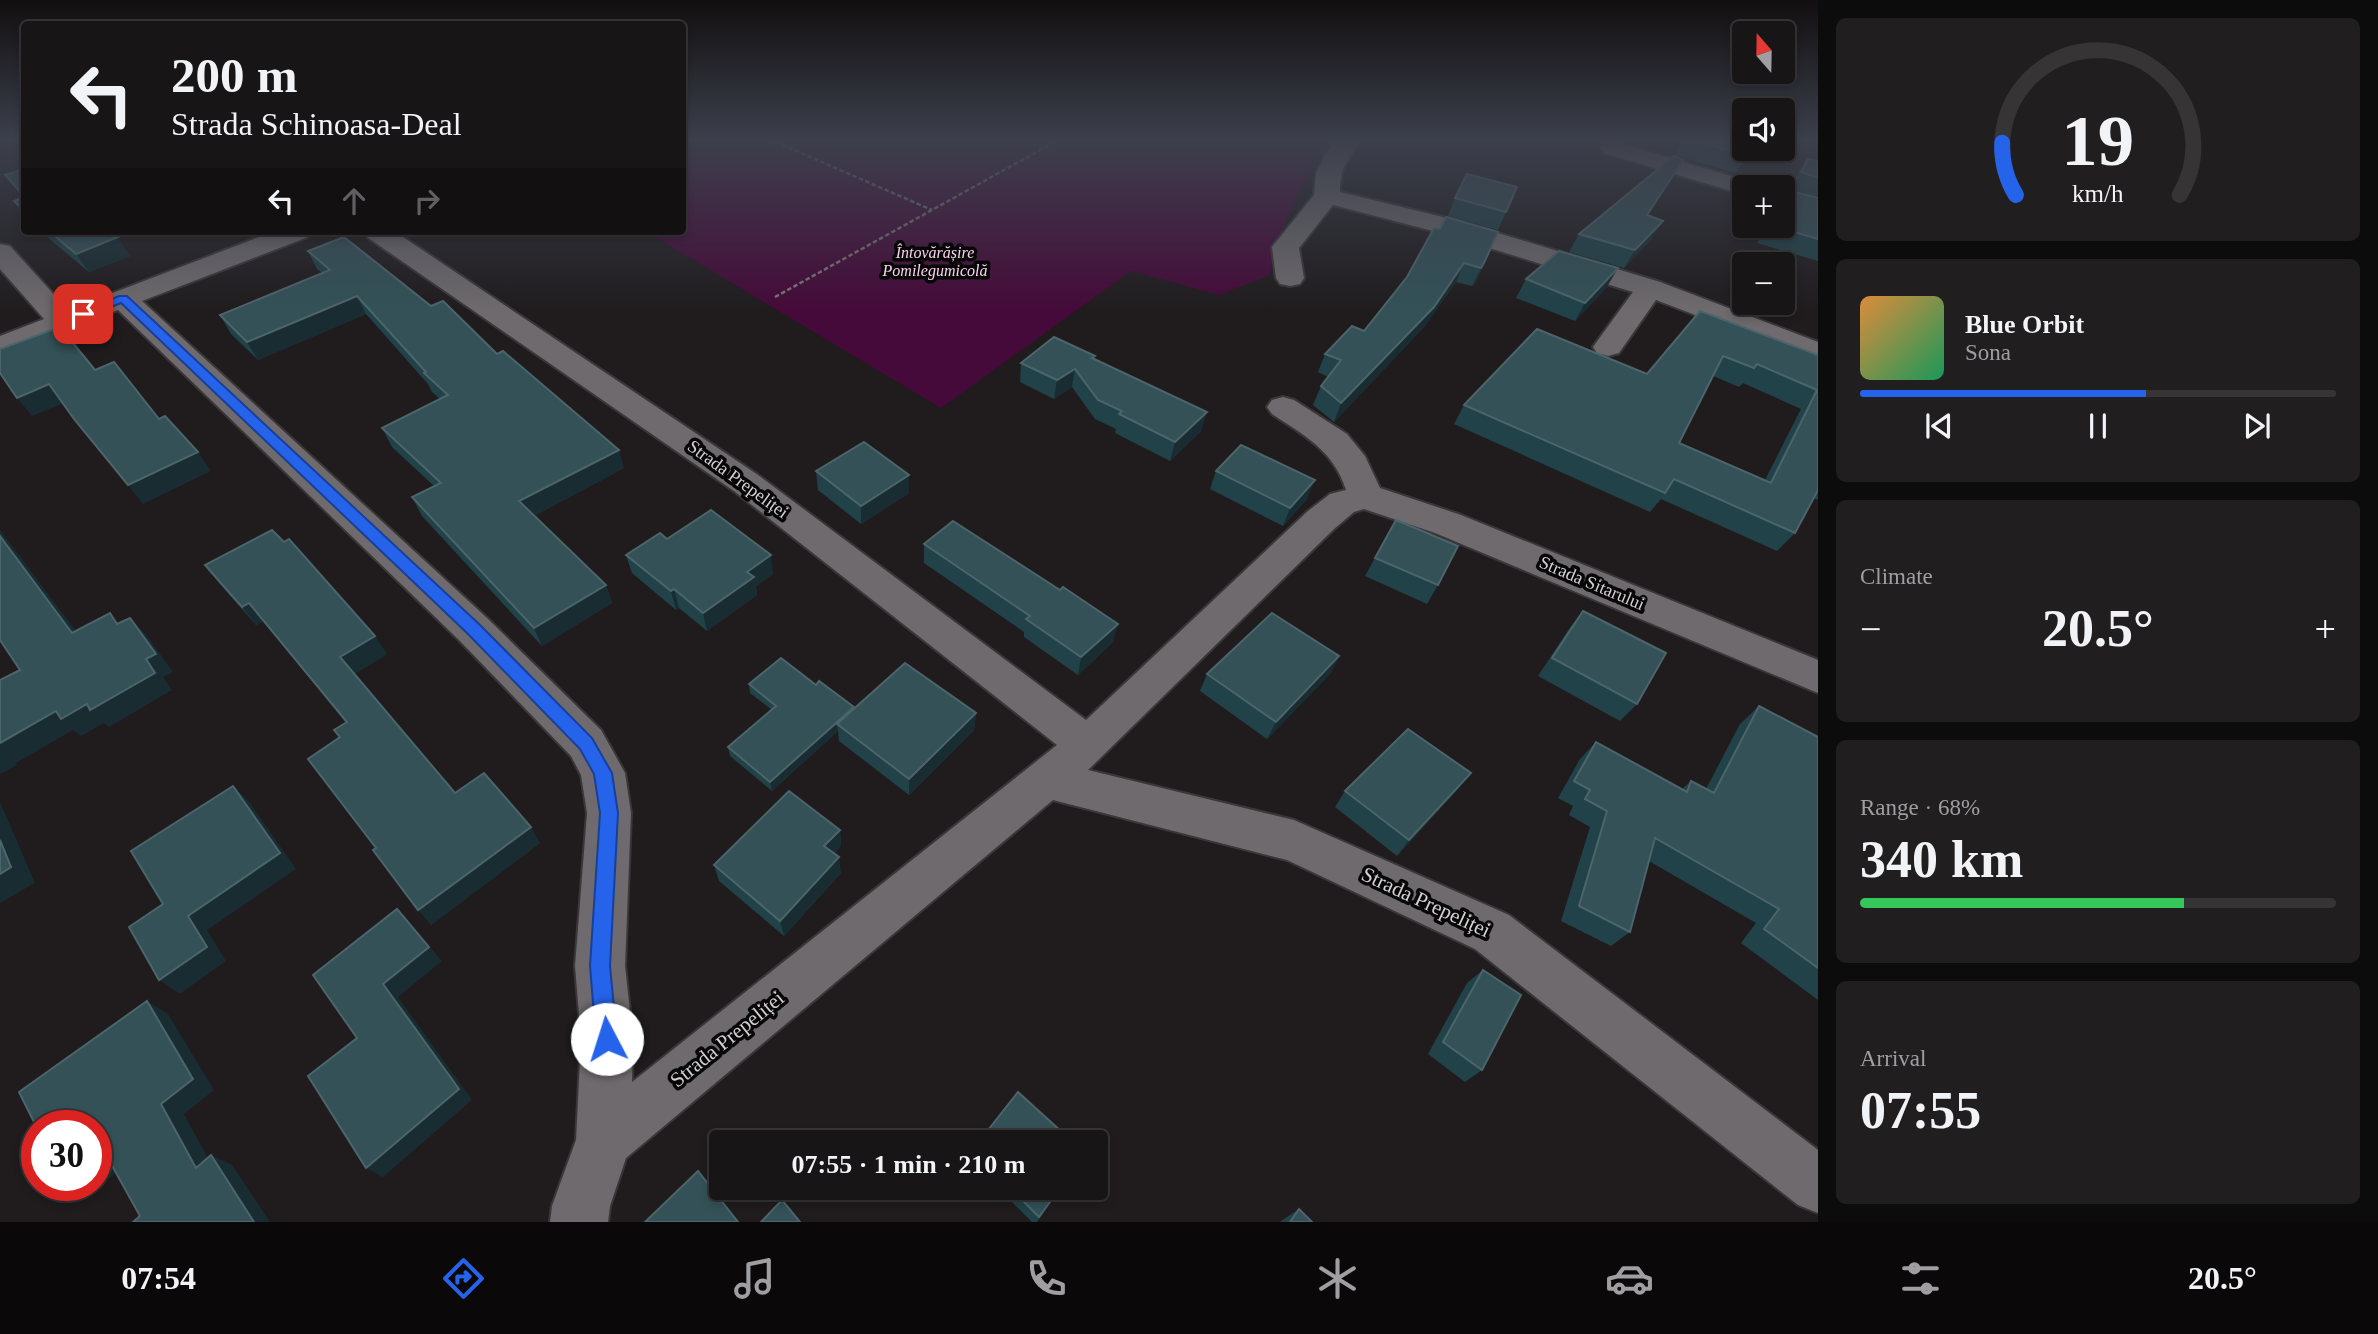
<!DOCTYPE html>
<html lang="en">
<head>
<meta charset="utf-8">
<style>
	body { margin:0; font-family:"Times New Roman",serif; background:#211e1f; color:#f1f3f6; height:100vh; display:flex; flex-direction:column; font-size:26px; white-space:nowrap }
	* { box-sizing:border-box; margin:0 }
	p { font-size:23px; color:#9f9fa1 }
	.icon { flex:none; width:38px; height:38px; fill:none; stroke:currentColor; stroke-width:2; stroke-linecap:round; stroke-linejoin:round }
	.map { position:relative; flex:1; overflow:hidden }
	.panel { display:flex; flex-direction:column; gap:18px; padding:18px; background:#0d0c0c; width:560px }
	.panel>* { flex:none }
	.banner { position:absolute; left:21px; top:21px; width:665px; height:214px; border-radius:7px; box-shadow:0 4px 10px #0003,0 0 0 2px #363435; background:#181516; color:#f1f3f6; overflow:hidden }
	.needle { width:46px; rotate:340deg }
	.tools { position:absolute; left:1732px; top:21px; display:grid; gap:14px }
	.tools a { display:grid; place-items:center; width:63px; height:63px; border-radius:7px; background:#181516; box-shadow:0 4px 10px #0003,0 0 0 2px #363435; font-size:35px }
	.speed { position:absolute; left:21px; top:1110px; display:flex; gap:14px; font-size:35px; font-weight:700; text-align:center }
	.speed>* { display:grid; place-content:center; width:91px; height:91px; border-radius:50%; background:#181516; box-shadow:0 4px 10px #0003,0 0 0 2px #363435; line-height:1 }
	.speed .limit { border:10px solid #d22; background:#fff; color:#111 }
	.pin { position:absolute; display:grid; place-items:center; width:60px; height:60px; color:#fff; margin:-30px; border-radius:14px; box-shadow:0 4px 10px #0006 }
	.me { position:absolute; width:77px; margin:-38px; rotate:355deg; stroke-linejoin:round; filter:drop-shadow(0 0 5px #0008) }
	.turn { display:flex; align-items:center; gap:24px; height:147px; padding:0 35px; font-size:32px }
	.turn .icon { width:91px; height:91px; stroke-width:2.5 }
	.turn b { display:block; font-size:49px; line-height:60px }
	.lanes { display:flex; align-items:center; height:66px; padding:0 35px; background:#0003; justify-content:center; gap:35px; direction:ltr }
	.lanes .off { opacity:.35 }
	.big { font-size:52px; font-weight:600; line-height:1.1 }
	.panel .tile { flex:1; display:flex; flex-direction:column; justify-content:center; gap:10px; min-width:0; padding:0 24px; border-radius:10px; background:#211e1f }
	.panel .dial { align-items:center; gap:0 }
	.dial svg { height:182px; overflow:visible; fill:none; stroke:#363435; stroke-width:7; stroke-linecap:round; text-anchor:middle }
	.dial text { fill:#f1f3f6; stroke:none }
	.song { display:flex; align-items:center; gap:21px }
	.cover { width:84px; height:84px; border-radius:10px; background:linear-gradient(135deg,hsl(30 70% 55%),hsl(150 70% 35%)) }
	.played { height:7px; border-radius:4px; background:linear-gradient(90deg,#2563eb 60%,#363435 60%) }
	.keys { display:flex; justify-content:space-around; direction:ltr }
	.heat { display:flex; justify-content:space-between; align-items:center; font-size:38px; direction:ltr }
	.charge { height:10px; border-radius:5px; background:linear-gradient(90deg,#34c759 68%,#363435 0) }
	.trip { position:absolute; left:709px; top:1130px; width:399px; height:70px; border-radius:7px; background:#181516; box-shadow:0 4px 10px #0003,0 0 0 2px #363435; font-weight:600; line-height:70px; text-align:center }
	.dock { display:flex; height:112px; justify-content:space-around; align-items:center; background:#0a0809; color:#9f9fa1 }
	.dock .icon { width:49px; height:49px }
	.dock .on { color:#2563eb }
	.dock b { font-size:32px; color:#f1f3f6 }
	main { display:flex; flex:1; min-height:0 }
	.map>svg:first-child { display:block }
</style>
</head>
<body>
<main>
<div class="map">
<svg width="1818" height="1222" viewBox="0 0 1818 1222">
	<rect width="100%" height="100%" fill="#201c1e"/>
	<path fill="#450a39" d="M683,139H1335C1302,175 1280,228 1270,275L1219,295L1131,271L941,408L645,231H682Z"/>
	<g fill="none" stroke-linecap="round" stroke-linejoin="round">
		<g stroke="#393738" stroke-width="4">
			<g id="minor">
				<path d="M1338,139H1363C1348,160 1340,165 1340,192L1455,220L1660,282L1818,342V362L1656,300L1619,353L1608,356L1597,353L1593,347L1633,292L1437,232L1333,205L1299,248L1304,278L1300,284L1290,286L1280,284L1276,278L1272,247L1314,195L1316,173L1326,153Z"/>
				<path d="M1612,141L1754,183L1757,187H1745V195L1604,153L1600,148L1604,143Z"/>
				<path d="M275,231H312L308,237L142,301L487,618L601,730L625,773L631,813L625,966L633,1039L632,1082L1057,745L734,491L367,237L363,231H394L758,475L1086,720L1308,511L1330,494L1346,490C1334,451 1304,435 1272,414L1267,407L1272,400L1283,397L1294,400L1347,434L1365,456L1380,488L1461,515L1818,660V693L1435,533L1364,509L1354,512L1334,529L1088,770L1294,820L1509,915L1818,1150V1213L1798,1205L1475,949L1287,860L1053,800L626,1158L610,1206L608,1222H550L552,1206L576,1140L581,1039L575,966L587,813L581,775L571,756L459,640L118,310L0,355V336L44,319L0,269V244L10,246L68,310Z"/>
			</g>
		</g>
		<g stroke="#797677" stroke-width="2.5" stroke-dasharray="4.5 2.5" stroke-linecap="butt">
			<path d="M769,139L932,210"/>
			<path d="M775,297L1060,139"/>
		</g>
		<use href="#minor" fill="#6e6a6d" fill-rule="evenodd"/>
	</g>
	<g fill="#204248" fill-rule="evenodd">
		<path d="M1685,139H1745V149H1753L1736,173L1675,155Z"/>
		<path d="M1808,159L1818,161V261L1757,243L1767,226H1783V199L1790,190H1788L1796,176Z"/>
		<path d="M24,169V217L14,201L23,198L5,175Z"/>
		<path d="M1673,177L1648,215L1652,239L1624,268L1569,252L1579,234Z"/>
		<path d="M1455,198L1506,212L1498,230L1448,216Z"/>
		<path d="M1440,229L1484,263L1476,282L1472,286L1456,282L1425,326L1334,422L1313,405L1321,386L1328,377L1318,372L1325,354L1364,331L1407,277Z"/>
		<path d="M40,231H110L130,256L89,272Z"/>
		<path d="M308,251L431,306L497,354L624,468L534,516L606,585L612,603L542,646L422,516L412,497L434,486L392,447L382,428L440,399L432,392L428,384L366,314L258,360L231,334L220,315L322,273L317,269Z"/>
		<path d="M1526,279L1607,287L1575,321L1516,298Z"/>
		<path d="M1700,311L1818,355V500L1813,498L1795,533L1777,551L1661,499L1650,512L1454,424L1464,405L1647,374ZM1713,376L1739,387L1743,383L1801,409L1765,480L1679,443Z"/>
		<path d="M1095,359L1201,431L1170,461L1115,433L1116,429L1095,419L1072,387L1054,399L1020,382L1021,363Z"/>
		<path d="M816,471L909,493L861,524L818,490Z"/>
		<path d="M1216,471L1307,499L1283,526L1210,489Z"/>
		<path d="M924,544L1060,590L1113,642L1078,675L1024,637V632L924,563Z"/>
		<path d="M626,555L773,574L756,586L757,595L707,631L679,608L676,610L632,573Z"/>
		<path d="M1375,558L1438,585L1427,604L1365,576Z"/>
		<path d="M205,565L387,654L354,674L455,793L540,843L431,925L376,848L340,738L346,723L263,621L256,625L219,583Z"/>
		<path d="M1583,611L1637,704L1620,721L1538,676L1569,629Z"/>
		<path d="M1339,656L1330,674L1267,739L1200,691L1207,674Z"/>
		<path d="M749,684L816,685L854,708L976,713L974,730L909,795L839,741L838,731L772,791L730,756L728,747L772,710L750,693Z"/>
		<path d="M1759,706L1818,737V1000L1741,943L1756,923L1649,861L1630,932L1611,946L1561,921L1590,827L1569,815L1573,806L1558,798L1580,759L1596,742L1682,789L1691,781L1706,789L1740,724Z"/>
		<path d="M1458,789L1397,856L1335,807L1345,791Z"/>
		<path d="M840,830L841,846L834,854L841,873L784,936L719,881L714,865Z"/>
		<path d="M1483,970L1482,1070L1465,1082L1428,1054L1467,983Z"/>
		<path d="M998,1188H1061L1037,1222H1032Z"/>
		<path d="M1299,1209L1312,1222H1280L1281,1221Z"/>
	</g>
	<g fill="#182c31">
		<path d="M1683,160L1673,177L1636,233L1647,215Z"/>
		<path d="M1663,221L1652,239L1624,268L1635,250Z"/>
		<path d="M118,237L130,256L89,272L76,254Z"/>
		<path d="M1464,263L1456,282L1425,326L1334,422L1341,403Z"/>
		<path d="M1484,263L1476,282L1472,286L1481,268Z"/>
		<path d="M1618,268L1607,287L1575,321L1585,303Z"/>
		<path d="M357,296L366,314L258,360L247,342Z"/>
		<path d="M1075,369L1072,387L1054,399L1057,380Z"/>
		<path d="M49,384L64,403L32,416L17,398Z"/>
		<path d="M1207,412L1201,431L1170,461L1175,442Z"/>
		<path d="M619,450L624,468L527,520L519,501Z"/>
		<path d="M198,452L211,471L143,504L128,485Z"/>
		<path d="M909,475V493L861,524V506Z"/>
		<path d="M1315,480L1307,499L1283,526L1290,508Z"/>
		<path d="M0,530L91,651L72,633L0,536Z"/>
		<path d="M771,555L773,574L756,586L757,595L707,631L703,613L747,572Z"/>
		<path d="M606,585L612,603L542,646L534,628Z"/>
		<path d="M674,589L679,608L676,610L671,591Z"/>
		<path d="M249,603L263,621L256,625L242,607Z"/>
		<path d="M130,618L147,636L173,672L163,677L172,690L109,727L104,723L81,736L73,730L16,763L17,765L0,774V743L146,659Z"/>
		<path d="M1118,624L1113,642L1078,675L1081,657Z"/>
		<path d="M375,636L387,654L352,675L340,657Z"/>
		<path d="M1339,656L1330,674L1267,739L1276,722Z"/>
		<path d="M854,707L855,716L837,724L838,731L772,791L770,782Z"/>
		<path d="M976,713L974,730L909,795V779Z"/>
		<path d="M1471,773L1458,789L1397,856L1409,840Z"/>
		<path d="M233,786L250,803L296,869L207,930L226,961L180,994L159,980L188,916Z"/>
		<path d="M0,802L35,883L0,903Z"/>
		<path d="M531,827L540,843L431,925L418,910Z"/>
		<path d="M840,830L841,846L827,862L824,846Z"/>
		<path d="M839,857L841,873L784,936L780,921Z"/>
		<path d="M397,909L442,961L398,997L472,1100L383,1177L366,1168L383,984Z"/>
		<path d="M147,1001L168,1014L214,1090L184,1114L218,1177L196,1168L161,1104Z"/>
		<path d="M105,1153L129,1163L90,1193L65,1185H96V1160Z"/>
		<path d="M211,1155L232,1165L270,1222H254Z"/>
		<path d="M1060,1188H1061L1036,1222L1039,1217Z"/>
	</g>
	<g fill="#335157" stroke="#4c656a" stroke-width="2" fill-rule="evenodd">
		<path d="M1690,139H1745V149H1752L1747,156Z"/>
		<path d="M1674,156L1683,160L1647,215L1663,221L1635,250L1579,234Z"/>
		<path d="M1808,159L1818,161V178L1801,172Z"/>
		<path d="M24,169V196L5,175Z"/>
		<path d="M1467,174L1517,187L1506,212L1455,198Z"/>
		<path d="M1793,186L1795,192L1818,198V239L1774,226H1783V202Z"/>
		<path d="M24,197V210L14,201Z"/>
		<path d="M1446,217L1498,232L1484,263L1481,268L1464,263L1434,307L1341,403L1321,386L1341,360L1325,354L1352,326L1364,331L1407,277L1434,228L1440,229Z"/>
		<path d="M49,231H110L118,237L76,254Z"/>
		<path d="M344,237L431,306L443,301L497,354L503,351L619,450L519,501L606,585L534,628L412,497L441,483L382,428L448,395L424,373L426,372L357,296L247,342L220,315L330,270L308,251Z"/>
		<path d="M1559,251L1618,268L1585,303L1526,279Z"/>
		<path d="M1700,311L1818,355V490L1795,533L1674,479L1665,493L1464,405L1537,329L1647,374ZM1723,356L1754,368L1757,364L1817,390L1771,483L1679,443Z"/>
		<path d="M60,327L95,370L114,362L159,419L165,416L198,452L128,485L74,419L49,384L17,398L0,373V349Z"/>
		<path d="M1054,337L1095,356L1092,358L1207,412L1175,442L1119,414L1122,411L1098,400L1075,369L1057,380L1021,363Z"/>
		<path d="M864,442L909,475L861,506L816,471Z"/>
		<path d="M1241,445L1315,480L1290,508L1216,471Z"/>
		<path d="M711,510L771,555L747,572L754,577L703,613L674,589L671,591L626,555L660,533L667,539Z"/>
		<path d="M1396,520L1458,546L1438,585L1375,558Z"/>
		<path d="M953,521L1060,590L1063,587L1118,624L1081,657L1026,619L1030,616L924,544Z"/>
		<path d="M272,530L284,542L289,539L375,636L340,657L455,793L484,773L531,827L418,910L373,850L376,848L308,759L340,737L334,730L347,722L249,603L242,607L205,565Z"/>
		<path d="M0,536L72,633L110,613L117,624L130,618L156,654L146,659L155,673L90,710L87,704L61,719L56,711L0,743V680L20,670L0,640Z"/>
		<path d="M1583,611L1666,653L1637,704L1552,658Z"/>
		<path d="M1272,613L1339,656L1276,722L1207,674Z"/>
		<path d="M781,658L816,685L819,681L854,707L770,782L728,747L776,706L749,684Z"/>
		<path d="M905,663L976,713L909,779L837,724Z"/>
		<path d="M1759,706L1818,737V968L1764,929L1779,909L1655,838L1630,932L1579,906L1607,811L1585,799L1590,790L1574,781L1596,742L1687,792L1691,781L1714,793Z"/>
		<path d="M1408,729L1471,773L1409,840L1345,791Z"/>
		<path d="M233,786L280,853L188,916L207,947L159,980L129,927L163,904L131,851Z"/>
		<path d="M789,791L840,830L824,846L839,857L780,921L714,865Z"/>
		<path d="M0,840L11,867L0,874Z"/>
		<path d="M397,909L429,947L383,984L459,1089L366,1168L308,1076L357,1038L313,975Z"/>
		<path d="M1483,970L1521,995L1482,1070L1443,1042Z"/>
		<path d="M147,1001L193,1079L161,1104L196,1168L211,1155L254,1222H133L140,1216L105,1153L96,1160V1125H37V1128L19,1092Z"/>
		<path d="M1018,1092L1074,1143H978Z"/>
		<path d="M698,1171L738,1222H645Z"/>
		<path d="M1010,1188H1060L1039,1217Z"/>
		<path d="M782,1200L800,1222H761Z"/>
		<path d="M1299,1209L1312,1222H1290Z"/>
	</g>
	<linearGradient id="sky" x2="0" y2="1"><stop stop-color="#120f10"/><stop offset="0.45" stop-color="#3c404c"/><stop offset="1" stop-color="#3c404c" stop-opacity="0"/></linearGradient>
	<rect width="1818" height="310" fill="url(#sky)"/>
	<path fill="#2563eb" stroke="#184099" stroke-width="2" d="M119,296H127L479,624L592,738L612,773L618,813L610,966L617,1039L614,1047L607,1050L599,1047L596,1039L590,966L600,813L594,774L580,749L467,633L121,303L83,318L77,314Z"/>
	<g text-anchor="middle" stroke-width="7" stroke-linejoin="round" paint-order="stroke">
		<g font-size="16" font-style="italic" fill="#f9d2ec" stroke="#080708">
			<text x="935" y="258">Întovărășire<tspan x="935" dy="18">Pomilegumicolă</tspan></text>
		</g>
		<g font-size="18" fill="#d3d1d2" stroke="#080708">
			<text transform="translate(738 479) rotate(36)" y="6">Strada Prepeliței</text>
			<text transform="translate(1592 583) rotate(23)" y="6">Strada Sitarului</text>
		</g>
		<g font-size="21" fill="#d3d1d2" stroke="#080708">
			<text transform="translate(1426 902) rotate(25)" y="7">Strada Prepeliței</text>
			<text transform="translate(727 1039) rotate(-39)" y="7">Strada Prepeliței</text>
		</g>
	</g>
</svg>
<div class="tools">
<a><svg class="needle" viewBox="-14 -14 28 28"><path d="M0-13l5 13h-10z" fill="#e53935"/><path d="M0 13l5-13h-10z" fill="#9f9fa1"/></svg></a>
<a><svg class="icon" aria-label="sound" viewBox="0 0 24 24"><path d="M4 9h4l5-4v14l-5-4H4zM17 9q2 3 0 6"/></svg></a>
<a>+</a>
<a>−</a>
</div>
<div class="speed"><div class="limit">30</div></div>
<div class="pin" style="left:83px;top:314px;background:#d93025"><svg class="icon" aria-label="arrive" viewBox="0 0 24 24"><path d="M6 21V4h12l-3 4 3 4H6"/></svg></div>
<svg class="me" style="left:607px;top:1039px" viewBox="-20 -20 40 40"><circle r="19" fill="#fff"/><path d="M0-13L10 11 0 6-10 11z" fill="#2563eb"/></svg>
<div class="trip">07:55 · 1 min · 210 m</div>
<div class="banner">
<div class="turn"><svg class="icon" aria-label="left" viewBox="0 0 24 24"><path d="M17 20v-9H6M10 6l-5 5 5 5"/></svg><div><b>200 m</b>Strada Schinoasa-Deal</div></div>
<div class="lanes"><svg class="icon" aria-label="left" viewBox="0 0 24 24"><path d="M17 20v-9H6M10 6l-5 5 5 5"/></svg><svg class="icon off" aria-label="ahead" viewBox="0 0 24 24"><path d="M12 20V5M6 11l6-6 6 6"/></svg><svg class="icon off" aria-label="right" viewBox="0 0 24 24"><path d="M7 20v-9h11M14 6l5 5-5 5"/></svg></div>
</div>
</div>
<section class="panel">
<div class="tile dial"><svg viewBox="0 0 100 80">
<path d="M14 69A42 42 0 1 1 86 69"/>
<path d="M14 69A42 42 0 0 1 8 46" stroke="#2563eb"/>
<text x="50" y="56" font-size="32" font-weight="700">19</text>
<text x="50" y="72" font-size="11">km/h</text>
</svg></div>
<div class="tile">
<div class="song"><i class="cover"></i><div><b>Blue Orbit</b><p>Sona</p></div></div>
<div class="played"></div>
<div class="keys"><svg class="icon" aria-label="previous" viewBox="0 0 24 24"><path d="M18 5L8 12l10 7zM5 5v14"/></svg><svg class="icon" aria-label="pause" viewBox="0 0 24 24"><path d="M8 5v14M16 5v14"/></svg><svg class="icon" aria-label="next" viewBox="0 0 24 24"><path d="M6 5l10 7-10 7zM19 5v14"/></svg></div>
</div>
<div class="tile"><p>Climate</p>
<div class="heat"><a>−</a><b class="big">20.5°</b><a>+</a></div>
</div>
<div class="tile"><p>Range · 68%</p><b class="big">340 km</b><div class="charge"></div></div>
<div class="tile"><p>Arrival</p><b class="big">07:55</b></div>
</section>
</main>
<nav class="dock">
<b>07:54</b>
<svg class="icon on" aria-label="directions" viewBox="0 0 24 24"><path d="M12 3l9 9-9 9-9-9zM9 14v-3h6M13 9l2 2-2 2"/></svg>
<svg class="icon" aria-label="music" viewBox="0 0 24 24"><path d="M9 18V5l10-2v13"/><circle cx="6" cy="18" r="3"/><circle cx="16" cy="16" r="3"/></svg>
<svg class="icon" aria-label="phone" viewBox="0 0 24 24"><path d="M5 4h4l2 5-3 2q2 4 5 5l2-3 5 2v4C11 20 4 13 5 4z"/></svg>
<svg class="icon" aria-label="climate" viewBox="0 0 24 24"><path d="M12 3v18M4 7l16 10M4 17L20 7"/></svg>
<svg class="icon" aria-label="car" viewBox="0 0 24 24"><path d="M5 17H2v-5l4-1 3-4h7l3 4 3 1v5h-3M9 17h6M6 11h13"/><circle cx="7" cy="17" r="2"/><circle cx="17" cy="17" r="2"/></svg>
<svg class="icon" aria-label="filters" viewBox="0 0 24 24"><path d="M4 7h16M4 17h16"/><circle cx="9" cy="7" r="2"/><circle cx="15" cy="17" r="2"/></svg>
<b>20.5°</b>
</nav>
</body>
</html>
